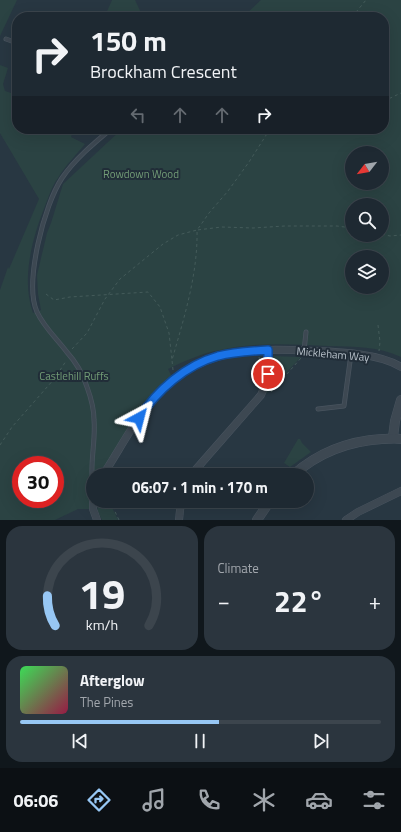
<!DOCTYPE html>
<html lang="en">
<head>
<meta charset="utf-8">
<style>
	body { margin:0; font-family:"Titillium Web",sans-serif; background:#2b353e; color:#f1f3f6; height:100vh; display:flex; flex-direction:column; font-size:15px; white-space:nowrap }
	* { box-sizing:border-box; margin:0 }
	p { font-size:13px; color:#a1a6ac }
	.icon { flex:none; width:22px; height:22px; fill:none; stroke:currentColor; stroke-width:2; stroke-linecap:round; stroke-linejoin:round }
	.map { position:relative; height:520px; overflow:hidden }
	.panel { display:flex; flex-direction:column; gap:6px; padding:6px; background:#10171c; flex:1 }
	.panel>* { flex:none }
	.top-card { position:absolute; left:12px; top:12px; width:377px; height:122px; border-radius:16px; box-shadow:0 4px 16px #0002,0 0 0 1px #3c454d; background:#1e2932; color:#f1f3f6; overflow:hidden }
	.needle { width:26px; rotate:239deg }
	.tools { position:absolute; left:345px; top:146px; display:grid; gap:8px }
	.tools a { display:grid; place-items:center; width:44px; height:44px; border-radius:50%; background:#1e2932; box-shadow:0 4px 16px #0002,0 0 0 1px #3c454d; font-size:20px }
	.speed { position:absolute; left:12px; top:456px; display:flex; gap:8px; font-size:20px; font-weight:700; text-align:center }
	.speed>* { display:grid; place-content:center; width:52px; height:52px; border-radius:50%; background:#1e2932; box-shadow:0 4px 16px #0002,0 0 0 1px #3c454d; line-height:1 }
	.speed .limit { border:6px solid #d22; background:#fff; color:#111 }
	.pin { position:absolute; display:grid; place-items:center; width:34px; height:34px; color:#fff; margin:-17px; border:2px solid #fff; border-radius:50%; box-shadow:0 1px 4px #0007 }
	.me { position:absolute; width:44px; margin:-22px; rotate:38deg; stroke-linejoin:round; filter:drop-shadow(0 0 3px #0008) }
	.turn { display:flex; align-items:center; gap:14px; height:84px; padding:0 12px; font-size:18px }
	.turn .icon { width:52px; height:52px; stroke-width:2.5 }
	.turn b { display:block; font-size:28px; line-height:34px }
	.lanes { display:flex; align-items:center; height:38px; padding:0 12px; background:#0003; justify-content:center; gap:20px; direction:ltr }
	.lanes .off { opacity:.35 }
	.big { font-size:30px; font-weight:700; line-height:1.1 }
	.panel .widget { flex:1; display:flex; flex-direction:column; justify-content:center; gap:6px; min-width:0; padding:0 14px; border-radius:16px; background:#2b353e }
	.panel .dial { align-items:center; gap:0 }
	.dial svg { height:104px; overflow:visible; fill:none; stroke:#3c454d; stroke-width:7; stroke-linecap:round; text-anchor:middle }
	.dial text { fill:#f1f3f6; stroke:none }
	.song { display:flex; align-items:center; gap:12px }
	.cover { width:48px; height:48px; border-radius:6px; background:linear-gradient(135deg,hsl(130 70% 55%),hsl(340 70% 35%)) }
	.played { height:4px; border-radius:2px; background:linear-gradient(90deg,#97c7f4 55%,#3c454d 55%) }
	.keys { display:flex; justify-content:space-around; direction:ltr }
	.heat { display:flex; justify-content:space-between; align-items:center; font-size:22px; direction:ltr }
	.panel .tiles { flex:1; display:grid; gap:6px; grid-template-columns:1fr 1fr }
	.widget:last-child { grid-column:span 2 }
	.trip { position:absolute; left:86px; top:468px; width:228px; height:40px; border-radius:20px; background:#1e2932; box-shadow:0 4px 16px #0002,0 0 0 1px #3c454d; font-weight:700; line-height:40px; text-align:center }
	.dock { display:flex; height:64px; justify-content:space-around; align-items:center; background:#0c1014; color:#a1a6ac }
	.dock .icon { width:28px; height:28px }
	.dock .on { color:#97c7f4 }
	.dock b { font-size:18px; color:#f1f3f6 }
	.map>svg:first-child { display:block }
</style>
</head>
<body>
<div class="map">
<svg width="401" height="520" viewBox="0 0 401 520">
	<rect width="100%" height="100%" fill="#283742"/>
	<g fill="#2b4343" fill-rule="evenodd">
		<path d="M0,0H17L0,36Z"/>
		<path d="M112,0H135L143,17H108L105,16Z"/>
		<path d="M261,0H401V357C378,346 354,347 329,346C293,344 255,342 220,350C202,353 185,361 168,369L172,377L100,475H93V485L91,488L90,509H78L55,520H0V290L8,267L9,269L39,199L0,133V65L8,68L3,84L5,91L17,95V129H74L71,137L85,144C76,155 65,166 58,178C52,186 49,196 45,206C32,239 21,279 33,313L41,310L38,294L37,275L47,233L51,223L63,184L122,129H384V17H243ZM352,153H382V183H352ZM352,205H382V235H352ZM352,257H382V287H352ZM21,465H55V499H21Z"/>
		<path d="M271,356L300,357V358L266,394V393L271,377Z"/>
		<path d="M298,439H300L302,443L311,452L290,467L284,463Z"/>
		<path d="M97,501H109L118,520H102L98,512Z"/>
	</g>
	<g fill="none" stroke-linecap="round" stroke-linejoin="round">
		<g stroke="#49545f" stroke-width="5">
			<g id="service">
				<path d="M6,39L17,43"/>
				<path d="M304,351L306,332"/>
				<path d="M318,409L344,406L351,354"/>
				<path d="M93,486C89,465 96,442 94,420C94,409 91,398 87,387C83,374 75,361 66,351C56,338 44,327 37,312C24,283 44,205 62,178C75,159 93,144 111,129"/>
			</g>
		</g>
		<g stroke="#49545f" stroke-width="8">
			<g id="minor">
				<path d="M103,475C116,455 128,433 142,413C189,350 239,347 312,351C338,352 379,353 401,367"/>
				<path d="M191,475L261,395L268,378V350"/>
				<path d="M93,501V509L97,520"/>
				<path d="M179,520L181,501"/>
				<path d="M346,520L358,512L401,491"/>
			</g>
		</g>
		<g stroke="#49545f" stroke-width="10">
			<g id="tertiary">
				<path d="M393,437L395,421L401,400"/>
				<path d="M293,475C318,453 349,441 382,439C389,439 394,438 401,439"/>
				<path d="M257,520L270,501"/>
			</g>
		</g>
		<g stroke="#445b5a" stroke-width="1" stroke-dasharray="3 3" stroke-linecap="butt">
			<path d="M352,17L366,0"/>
			<path d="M384,101L401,93"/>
			<path d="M382,234L390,236L401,235"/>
			<path d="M46,294L54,300L70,297L148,292L160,307L169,333L172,360"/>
			<path d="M378,325L380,342L379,351"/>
			<path d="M72,349L87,333L105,299L120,279L163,244L178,235L197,230L200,226L209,213L228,191L249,162L270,129"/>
			<path d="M259,357L261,365"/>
			<path d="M173,370L172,360C184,318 198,274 197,230L222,227L253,228L285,226H337L352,228"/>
			<path d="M271,392L301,358"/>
			<path d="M0,445L12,427L55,378L66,361"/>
			<path d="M110,501L119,520"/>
		</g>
		<use href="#service" stroke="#3d4852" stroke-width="3.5"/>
		<use href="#minor" stroke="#3d4852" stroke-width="7"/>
		<use href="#tertiary" stroke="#3d4852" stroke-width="9"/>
	</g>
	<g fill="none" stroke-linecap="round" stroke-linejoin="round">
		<g stroke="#114b97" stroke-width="10">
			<path id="route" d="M139,418C157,390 186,365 218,356C234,352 251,351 268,350V374"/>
		</g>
		<use href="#route" stroke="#1a73e8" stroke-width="7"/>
	</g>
	<g text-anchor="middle" stroke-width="4" stroke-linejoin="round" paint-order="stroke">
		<g font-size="11" fill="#729c76" stroke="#212d38">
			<text x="141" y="178">Rowdown Wood</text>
			<text x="74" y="380">Castlehill Ruffs</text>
		</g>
		<g font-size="11" fill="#bac3cc" stroke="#212d38">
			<text transform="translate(333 354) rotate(5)" y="4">Mickleham Way</text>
		</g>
	</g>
</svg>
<div class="tools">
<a><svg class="needle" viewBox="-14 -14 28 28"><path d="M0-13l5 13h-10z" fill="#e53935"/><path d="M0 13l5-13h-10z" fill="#a1a6ac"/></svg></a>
<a><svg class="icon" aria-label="search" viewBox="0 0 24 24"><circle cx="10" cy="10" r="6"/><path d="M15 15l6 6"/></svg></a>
<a><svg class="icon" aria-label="layers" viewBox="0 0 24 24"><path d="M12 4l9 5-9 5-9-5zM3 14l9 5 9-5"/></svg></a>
</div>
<div class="speed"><div class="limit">30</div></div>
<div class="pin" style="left:268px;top:374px;background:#d93025"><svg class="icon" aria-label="arrive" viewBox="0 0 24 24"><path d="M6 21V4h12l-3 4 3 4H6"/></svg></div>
<svg class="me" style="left:139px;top:418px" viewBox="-20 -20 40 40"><path d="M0-17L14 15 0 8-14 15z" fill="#1a73e8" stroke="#fff" stroke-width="4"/></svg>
<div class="trip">06:07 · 1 min · 170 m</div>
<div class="top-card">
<div class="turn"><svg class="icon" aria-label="right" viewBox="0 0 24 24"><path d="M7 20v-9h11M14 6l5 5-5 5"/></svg><div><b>150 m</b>Brockham Crescent</div></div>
<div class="lanes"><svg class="icon off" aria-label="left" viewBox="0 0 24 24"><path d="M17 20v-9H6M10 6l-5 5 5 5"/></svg><svg class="icon off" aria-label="ahead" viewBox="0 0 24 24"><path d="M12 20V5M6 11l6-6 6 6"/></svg><svg class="icon off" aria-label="ahead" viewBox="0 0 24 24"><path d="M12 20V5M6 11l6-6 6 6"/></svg><svg class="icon" aria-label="right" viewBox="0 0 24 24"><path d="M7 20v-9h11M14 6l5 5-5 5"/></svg></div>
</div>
</div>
<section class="panel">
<div class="tiles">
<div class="widget dial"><svg viewBox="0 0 100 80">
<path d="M14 69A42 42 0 1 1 86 69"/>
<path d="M14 69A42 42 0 0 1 8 46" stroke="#97c7f4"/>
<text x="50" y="56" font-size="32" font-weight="700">19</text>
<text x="50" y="72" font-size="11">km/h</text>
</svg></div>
<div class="widget"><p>Climate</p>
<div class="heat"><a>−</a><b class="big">22°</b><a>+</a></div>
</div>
<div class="widget">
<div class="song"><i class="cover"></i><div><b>Afterglow</b><p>The Pines</p></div></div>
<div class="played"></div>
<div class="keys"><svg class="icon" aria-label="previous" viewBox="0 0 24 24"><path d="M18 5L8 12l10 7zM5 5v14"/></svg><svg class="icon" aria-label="pause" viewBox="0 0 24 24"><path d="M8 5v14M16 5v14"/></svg><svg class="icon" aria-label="next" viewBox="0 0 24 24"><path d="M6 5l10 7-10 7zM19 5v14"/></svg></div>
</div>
</div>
</section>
<nav class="dock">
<b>06:06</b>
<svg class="icon on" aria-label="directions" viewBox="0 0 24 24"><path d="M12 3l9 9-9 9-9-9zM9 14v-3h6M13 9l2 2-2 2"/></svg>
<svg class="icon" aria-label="music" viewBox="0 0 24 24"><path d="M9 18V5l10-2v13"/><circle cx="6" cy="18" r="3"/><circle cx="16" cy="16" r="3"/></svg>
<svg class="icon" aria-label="phone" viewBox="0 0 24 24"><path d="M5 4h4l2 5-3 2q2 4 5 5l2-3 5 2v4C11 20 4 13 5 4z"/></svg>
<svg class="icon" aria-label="climate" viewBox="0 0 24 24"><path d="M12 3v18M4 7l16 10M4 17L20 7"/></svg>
<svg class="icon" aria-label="car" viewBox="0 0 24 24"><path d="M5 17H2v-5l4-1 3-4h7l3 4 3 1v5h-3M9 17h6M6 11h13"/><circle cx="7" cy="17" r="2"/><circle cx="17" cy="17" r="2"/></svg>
<svg class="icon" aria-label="filters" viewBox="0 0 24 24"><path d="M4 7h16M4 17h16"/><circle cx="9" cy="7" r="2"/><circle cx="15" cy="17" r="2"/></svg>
</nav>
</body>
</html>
